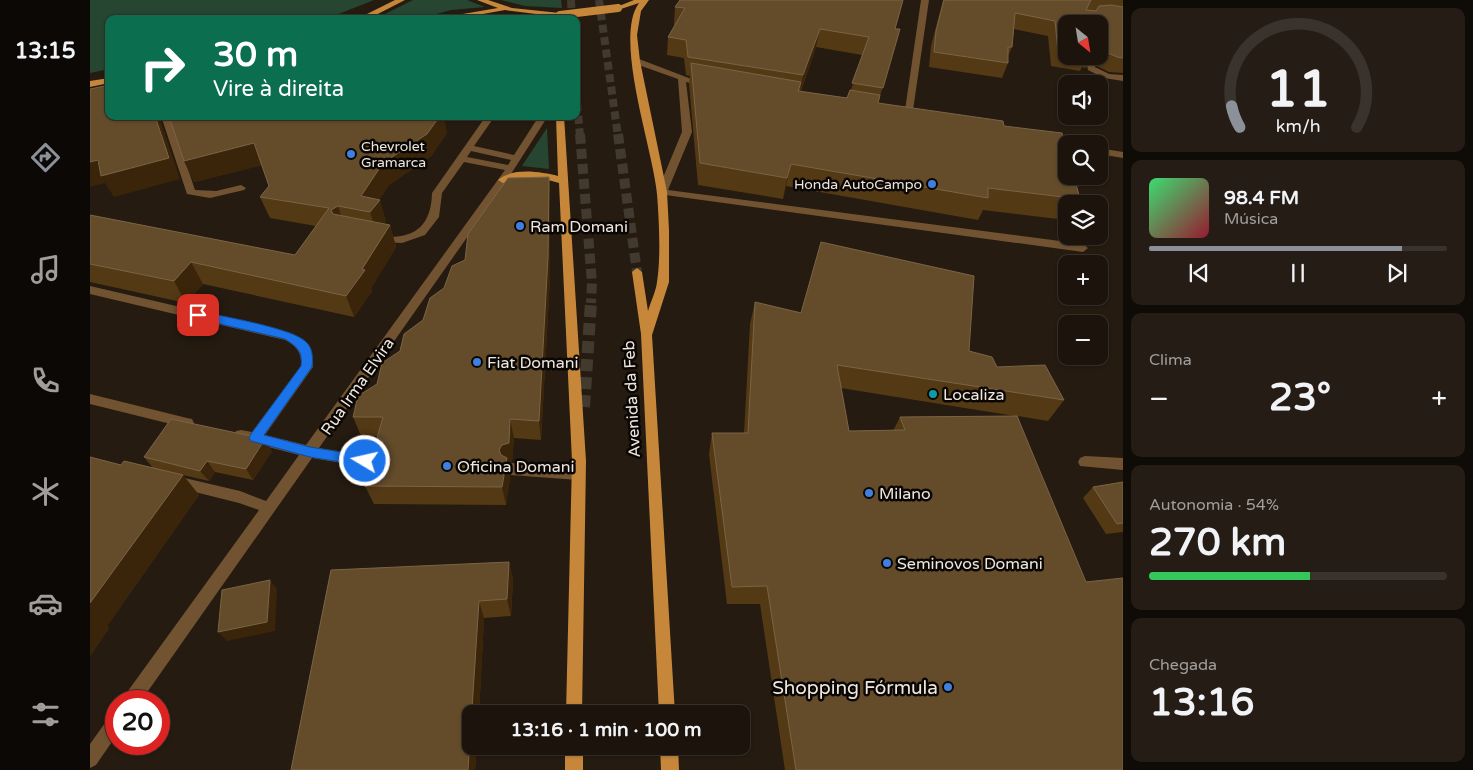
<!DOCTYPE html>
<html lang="pt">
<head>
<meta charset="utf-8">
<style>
	body { margin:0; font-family:"Varela Round",sans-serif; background:#251d15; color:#f1f3f6; height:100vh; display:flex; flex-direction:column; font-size:19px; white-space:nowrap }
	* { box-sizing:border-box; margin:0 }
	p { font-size:16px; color:#a09e9d }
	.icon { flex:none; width:28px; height:28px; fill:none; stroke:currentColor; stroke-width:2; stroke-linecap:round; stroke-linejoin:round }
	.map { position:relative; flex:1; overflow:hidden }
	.details { display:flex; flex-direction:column; gap:8px; padding:8px; background:#0f0b07; width:350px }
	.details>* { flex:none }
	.top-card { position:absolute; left:15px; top:15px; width:475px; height:105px; border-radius:10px; box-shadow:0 1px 4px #0004,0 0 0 1px #3a332d; background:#0b6e4f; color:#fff; overflow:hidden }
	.needle { width:32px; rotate:150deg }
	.fabs { position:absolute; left:968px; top:15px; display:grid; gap:10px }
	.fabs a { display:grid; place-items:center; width:50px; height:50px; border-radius:10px; background:#1c140c; box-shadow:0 1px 4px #0004,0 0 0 1px #3a332d; font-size:25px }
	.speed { position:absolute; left:15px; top:690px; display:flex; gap:10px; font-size:25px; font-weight:700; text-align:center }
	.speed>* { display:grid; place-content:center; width:65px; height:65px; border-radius:50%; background:#1c140c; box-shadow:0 1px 4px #0004,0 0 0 1px #3a332d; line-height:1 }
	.speed .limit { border:8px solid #d22; background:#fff; color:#111 }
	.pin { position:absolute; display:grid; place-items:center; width:42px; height:42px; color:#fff; margin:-21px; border-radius:10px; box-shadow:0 2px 8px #0006 }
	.me { position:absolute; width:55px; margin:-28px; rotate:279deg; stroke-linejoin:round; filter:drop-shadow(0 0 4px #0008) }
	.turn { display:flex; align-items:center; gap:18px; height:105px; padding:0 25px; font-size:22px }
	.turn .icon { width:65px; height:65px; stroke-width:2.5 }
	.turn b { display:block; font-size:35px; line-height:42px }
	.big { font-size:38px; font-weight:800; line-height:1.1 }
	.details .widget { flex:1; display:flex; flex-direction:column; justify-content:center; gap:8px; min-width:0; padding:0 18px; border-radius:10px; background:#251d15 }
	.details .dial { align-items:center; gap:0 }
	.dial svg { height:130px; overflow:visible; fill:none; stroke:#3a332d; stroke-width:7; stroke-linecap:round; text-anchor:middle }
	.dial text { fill:#f1f3f6; stroke:none }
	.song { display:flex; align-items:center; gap:15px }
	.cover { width:60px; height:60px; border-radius:8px; background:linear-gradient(135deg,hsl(140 70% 55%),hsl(350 70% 35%)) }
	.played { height:5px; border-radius:2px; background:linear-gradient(90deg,#8c9099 85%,#3a332d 85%) }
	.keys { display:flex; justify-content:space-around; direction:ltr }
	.heat { display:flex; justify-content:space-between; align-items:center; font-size:28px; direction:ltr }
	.charge { height:8px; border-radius:4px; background:linear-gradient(90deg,#34c759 54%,#3a332d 0) }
	.trip { position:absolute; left:372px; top:705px; width:288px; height:50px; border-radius:10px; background:#1c140c; box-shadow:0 1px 4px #0004,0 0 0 1px #3a332d; font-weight:800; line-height:50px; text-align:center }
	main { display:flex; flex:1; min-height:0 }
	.tab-bar { display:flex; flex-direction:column; width:90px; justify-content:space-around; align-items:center; background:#0b0805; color:#a09e9d }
	.tab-bar .icon { width:35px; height:35px }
	.tab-bar .active { color:#8c9099 }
	.tab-bar b { font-size:22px; color:#f1f3f6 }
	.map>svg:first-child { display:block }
</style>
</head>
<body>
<main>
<nav class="tab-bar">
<b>13:15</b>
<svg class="icon active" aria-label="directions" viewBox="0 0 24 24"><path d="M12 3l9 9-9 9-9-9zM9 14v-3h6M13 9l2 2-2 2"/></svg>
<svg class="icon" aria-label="music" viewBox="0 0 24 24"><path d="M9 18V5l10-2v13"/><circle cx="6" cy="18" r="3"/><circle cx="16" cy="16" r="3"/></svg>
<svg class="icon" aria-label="phone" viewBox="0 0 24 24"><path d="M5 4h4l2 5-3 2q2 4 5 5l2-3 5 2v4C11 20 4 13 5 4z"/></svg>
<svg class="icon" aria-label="climate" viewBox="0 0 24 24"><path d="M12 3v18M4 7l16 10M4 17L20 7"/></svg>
<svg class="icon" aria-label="car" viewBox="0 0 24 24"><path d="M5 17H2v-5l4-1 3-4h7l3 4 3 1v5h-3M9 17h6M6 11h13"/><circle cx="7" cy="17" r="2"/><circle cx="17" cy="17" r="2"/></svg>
<svg class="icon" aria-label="filters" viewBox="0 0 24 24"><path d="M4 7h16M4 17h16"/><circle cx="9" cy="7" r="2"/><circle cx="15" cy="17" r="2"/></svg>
</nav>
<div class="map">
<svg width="1033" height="770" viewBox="0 0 1033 770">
	<rect width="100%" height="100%" fill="#251b10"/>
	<g fill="#264631">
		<path d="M0,0H284L236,19H19V69L0,73Z"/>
		<path d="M323,0H377L395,7L361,10L328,19H285Z"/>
		<path d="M411,0H471L472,8L435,6Z"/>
		<path d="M457,128L459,169L432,166Z"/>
	</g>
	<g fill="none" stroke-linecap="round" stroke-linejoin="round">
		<g stroke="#433a2f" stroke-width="8" stroke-dasharray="8 4.5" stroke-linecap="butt">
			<path d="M481,0L482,19"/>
			<path d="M509,0L528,136"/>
			<path d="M486,91L490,136"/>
		</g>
		<g stroke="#433a2f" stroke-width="10" stroke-dasharray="10 5" stroke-linecap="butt">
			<path d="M490,134L502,283L501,303"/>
			<path d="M528,134L547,272"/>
		</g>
		<path stroke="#433a2f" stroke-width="12" stroke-dasharray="12 6" stroke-linecap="butt" d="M494,407L501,302"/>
		<g fill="#715331" fill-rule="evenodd">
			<path d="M831,0H839L822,117L818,120L814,117Z"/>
			<path d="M995,56H1003L1005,67L1019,74L1033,75V81L1014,78L998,70Z"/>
			<path d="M543,59H549L604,80L600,83L596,82L602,132L578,190L993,244L998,248L993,252L568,194L567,192L592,132L588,79L543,63Z"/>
			<path d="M71,116H80L105,190L126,191L151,185L156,188L154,190L120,198L97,194Z"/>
			<path d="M396,116H405L384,146L424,155L449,116H458L416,182L229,448L293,458L298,460L300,464L298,468L293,470L222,458L51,701H33L35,695L169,510L149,503L81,486L79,482L81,478L86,476L150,491L176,501L209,455L151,440L146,439L144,435L146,431L151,430L162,432L211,366C212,352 206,346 195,340L0,294V286L198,332C214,337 224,350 223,367L175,435L216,445L415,170L374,162L352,193L349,217L335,235L312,243L288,242L283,239L288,236C322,240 341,229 342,193ZM381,151L421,160L418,165L377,157Z"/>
			<path d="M1009,148L1033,152V158L1009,154Z"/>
			<path d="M0,394L97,418L102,419L104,423L102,427L97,428L0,404Z"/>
			<path d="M995,456L1033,458V470L990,466L988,462L990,458Z"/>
			<path d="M421,463L488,468L493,470L495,474L493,478L488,480L421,475L416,473L414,469L416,465Z"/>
			<path d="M26,714V736L6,765L0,768V744L20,716Z"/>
		</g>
		<g fill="#c7873b" fill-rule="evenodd">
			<path d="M305,0H315L278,19H267Z"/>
			<path d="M387,0H398L422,8L470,13L474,15L470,17L415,10L365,19H343L408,8Z"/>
			<path d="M544,0H559L551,11L547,35L550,61L577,192L579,230V282L562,335L585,714H569L551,334L542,272L547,268L552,272L558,311C561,301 566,291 567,282C571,257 569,219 567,194C563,149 523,38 549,3L528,10L524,8Z"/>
			<path d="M19,78V83L0,87V81Z"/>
			<path d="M466,116H474L496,461L492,714H476L482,461L469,183C448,176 433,178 413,183L408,180C423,167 451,172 468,176Z"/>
			<rect x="475" y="746" width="18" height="24"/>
			<path d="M570,746H588L589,770H571Z"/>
		</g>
		<path stroke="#c7873b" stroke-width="8" d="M470,15L528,8"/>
	</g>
	<g fill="#543915" fill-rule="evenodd">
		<path d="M853,0H1033V73L1019,72L1007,66L1004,56H1009V24H976V56H1002L996,68L992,67L990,71L961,66L958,36L924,29L922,47L918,56V63L912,78L839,67L841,46Z"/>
		<path d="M585,7L810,29L788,103L914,126L990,199L987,204H976V220L893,210L888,220L696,186L693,199L608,185L599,84L600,76L596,75L594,58L577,55L578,37L585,25H584ZM726,47L772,55L761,90L757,98L711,91Z"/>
		<path d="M357,133L341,156L299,185L289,200L296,221L294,224L300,225L306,247L281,288L282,291L264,317L113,284L96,303L0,282V215L205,255L226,226L180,218L170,197L179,186L172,165L104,182L94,161Z"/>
		<path d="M459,177L460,197V278L451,440L424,438L422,461L418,463L420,477L416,505L284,504L275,486L292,450L287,438L288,436H271L263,417L333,320L354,288L375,260Z"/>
		<path d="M665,302L879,351L907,367L974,400L958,421L928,416L1033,770H695L670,604H637L619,454L622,433H654L660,324ZM751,388L825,400L925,416L810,417L803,431H759Z"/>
		<path d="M182,451L163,480L125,472L119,481L93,475L109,495L17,626L19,628L0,656L63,468L54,457Z"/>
		<path d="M1033,482V532L1016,534L993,498L1003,487Z"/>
		<path d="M419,562L423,580L421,616L394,618L389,714H381L387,746L385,770H201Z"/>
	</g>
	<g fill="#3a250a">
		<path d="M730,29L726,47L709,95L713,75Z"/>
		<path d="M65,116H69L90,179L24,197L15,183L0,187V162L8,160Z"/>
		<path d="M350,116H354L357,133L341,156L299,185L284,208L290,200L296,221L287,234L280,212L271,196L293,163Z"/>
		<path d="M164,143L173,165L104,182L94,161Z"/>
		<path d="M701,164L696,186L693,199L697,178Z"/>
		<path d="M459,177L460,197V278L451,440L449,421Z"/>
		<path d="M248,206L255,227L248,231L241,210Z"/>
		<path d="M300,225L306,247L281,288L282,291L264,317L256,296Z"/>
		<path d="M101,262L113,284L96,303L84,281Z"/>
		<path d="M420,419L424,438L422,461L418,463L420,477L416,505L412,487V468L409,450Z"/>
		<path d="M175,439L182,451L163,480L156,469Z"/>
		<path d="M117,461L125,472L119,481L110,471Z"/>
		<path d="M93,475L109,495L17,626L19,628L0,656V603Z"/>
		<path d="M419,562L423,580L421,616L417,599Z"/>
		<path d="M180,580L187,589L185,631L137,641L128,632Z"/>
		<path d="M389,601L394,618L389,714H382Z"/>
		<path d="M381,720V746H387L385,770H378Z"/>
	</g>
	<g fill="#644c2b" stroke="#7a6447">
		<path d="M590,0H813L805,29H810L793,88L762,83L779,37L730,29L713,75L598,57L596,40L578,37L595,8L585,7Z"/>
		<path d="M854,0H1001L996,10L1006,11L1009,6L1021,5L1033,7V58L1027,57L1014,51L1011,39H1009V24H976V53L968,52L965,21L925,13L922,47H918V63L844,52L846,31Z"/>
		<path d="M601,63L711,82L708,91L757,98L760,90L790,95L788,103L913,121L914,126L972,133L976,150V176H984L990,199L898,188V198L701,164L697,178L610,163Z"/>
		<path d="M19,85V116H65L79,158L11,176L8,160L0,162V89Z"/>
		<path d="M79,116H350L337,134L293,163L271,196L290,200L280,212L248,206L241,210L243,214L300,225L272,269L275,270L256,296L101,262L84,281L0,264V215L205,255L239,208L170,197L179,186L164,143L94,161Z"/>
		<path d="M459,177L458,257L449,421L420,419L419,443L412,445L409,450L411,455L417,458L412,487L275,486L283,453L291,451L294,446L292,440L287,438L293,417H263L268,396L287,384L292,363L310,351L314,334L333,320L340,298L354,288L362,266L375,260L378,234L418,178Z"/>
		<path d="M731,242L884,276L879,351L902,357L907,367L955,365L974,400L747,365L759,431L815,430L810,417L927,416L996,582L1033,578V770H706L677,586L642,587L622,433H658L665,302L711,313Z"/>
		<path d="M81,419L175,439L156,469L117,461L110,471L54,457Z"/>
		<path d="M0,457L31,465L34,461L93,475L0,603Z"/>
		<path d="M1033,482V523L1027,524L1003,487Z"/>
		<path d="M419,562L417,599L389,601L378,770H201L241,570Z"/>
		<path d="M180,580L177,622L128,632L132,590Z"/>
	</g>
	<path fill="#1a73e8" stroke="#114b97" d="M108,311C130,316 203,328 216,342C223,348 223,358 222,367L174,435L220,447L275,456L281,461L279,465L275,466L220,457L161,441L159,438L161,434L211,366C213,351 207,347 195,339L104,318L103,315Z"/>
	<g fill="#3f7fe0" stroke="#0a0603" stroke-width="2">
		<circle cx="261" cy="154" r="5"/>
		<circle cx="842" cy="184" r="5"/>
		<circle cx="430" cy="226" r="5"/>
		<circle cx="387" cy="362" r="5"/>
		<circle cx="357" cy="466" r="5"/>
		<circle cx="779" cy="493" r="5"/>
		<circle cx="797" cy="563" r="5"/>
		<circle cx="858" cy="687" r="5"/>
	</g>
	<circle fill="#0f9aa8" stroke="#0a0603" stroke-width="2" cx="843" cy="394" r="5"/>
	<g text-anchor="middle" stroke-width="5" stroke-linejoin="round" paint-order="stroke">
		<g font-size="14" fill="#eee7df" stroke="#0a0603" text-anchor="start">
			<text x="271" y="151">Chevrolet<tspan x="271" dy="16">Gramarca</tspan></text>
			<text x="832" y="189" text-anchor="end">Honda AutoCampo</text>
		</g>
		<g font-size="16" fill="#eee7df" stroke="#0a0603" text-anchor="start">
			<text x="440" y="232">Ram Domani</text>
			<text x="397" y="368">Fiat Domani</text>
			<text x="853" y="400">Localiza</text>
			<text x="367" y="472">Oficina Domani</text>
			<text x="789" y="499">Milano</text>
			<text x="807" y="569">Seminovos Domani</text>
		</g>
		<g font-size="16" fill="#eee7df" stroke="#0a0603">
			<text transform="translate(267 386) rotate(-55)" y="6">Rua Irma Elvira</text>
			<text transform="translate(541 399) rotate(-93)" y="6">Avenida da Feb</text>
		</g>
		<g font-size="19" fill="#eee7df" stroke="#0a0603" text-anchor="end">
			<text x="848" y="694">Shopping Fórmula</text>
		</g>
	</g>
</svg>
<div class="fabs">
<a><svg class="needle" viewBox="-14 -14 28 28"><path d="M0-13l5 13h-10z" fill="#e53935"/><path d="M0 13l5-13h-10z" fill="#a09e9d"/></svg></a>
<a><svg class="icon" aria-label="sound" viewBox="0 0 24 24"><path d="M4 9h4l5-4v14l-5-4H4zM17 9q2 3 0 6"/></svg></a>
<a><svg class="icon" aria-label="search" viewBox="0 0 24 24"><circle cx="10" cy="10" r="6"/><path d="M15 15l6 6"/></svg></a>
<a><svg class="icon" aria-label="layers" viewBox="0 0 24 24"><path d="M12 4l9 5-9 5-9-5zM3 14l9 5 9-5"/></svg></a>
<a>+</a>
<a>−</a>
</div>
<div class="speed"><div class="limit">20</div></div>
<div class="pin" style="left:108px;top:315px;background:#d93025"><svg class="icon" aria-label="arrive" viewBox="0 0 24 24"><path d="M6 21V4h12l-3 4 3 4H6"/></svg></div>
<svg class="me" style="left:275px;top:461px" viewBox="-20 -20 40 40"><circle r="17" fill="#1a73e8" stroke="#fff" stroke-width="3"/><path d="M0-11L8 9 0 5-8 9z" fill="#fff"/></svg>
<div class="trip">13:16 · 1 min · 100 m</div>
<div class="top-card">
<div class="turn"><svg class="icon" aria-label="right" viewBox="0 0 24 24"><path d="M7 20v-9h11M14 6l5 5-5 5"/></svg><div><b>30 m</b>Vire à direita</div></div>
</div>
</div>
<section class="details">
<div class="widget dial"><svg viewBox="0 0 100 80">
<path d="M14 69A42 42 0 1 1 86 69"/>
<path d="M14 69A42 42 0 0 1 9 56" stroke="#8c9099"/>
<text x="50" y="56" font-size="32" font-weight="700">11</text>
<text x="50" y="72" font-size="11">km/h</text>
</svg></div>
<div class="widget">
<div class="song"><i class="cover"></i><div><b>98.4 FM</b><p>Música</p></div></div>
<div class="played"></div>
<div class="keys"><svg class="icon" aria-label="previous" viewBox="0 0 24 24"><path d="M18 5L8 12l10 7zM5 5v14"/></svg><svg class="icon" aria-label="pause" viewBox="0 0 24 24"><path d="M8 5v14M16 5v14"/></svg><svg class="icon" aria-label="next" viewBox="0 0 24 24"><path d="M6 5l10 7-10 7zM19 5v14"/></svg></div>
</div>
<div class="widget"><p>Clima</p>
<div class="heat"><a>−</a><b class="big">23°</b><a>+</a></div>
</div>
<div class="widget"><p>Autonomia · 54%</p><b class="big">270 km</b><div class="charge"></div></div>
<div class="widget"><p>Chegada</p><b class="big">13:16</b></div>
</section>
</main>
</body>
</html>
